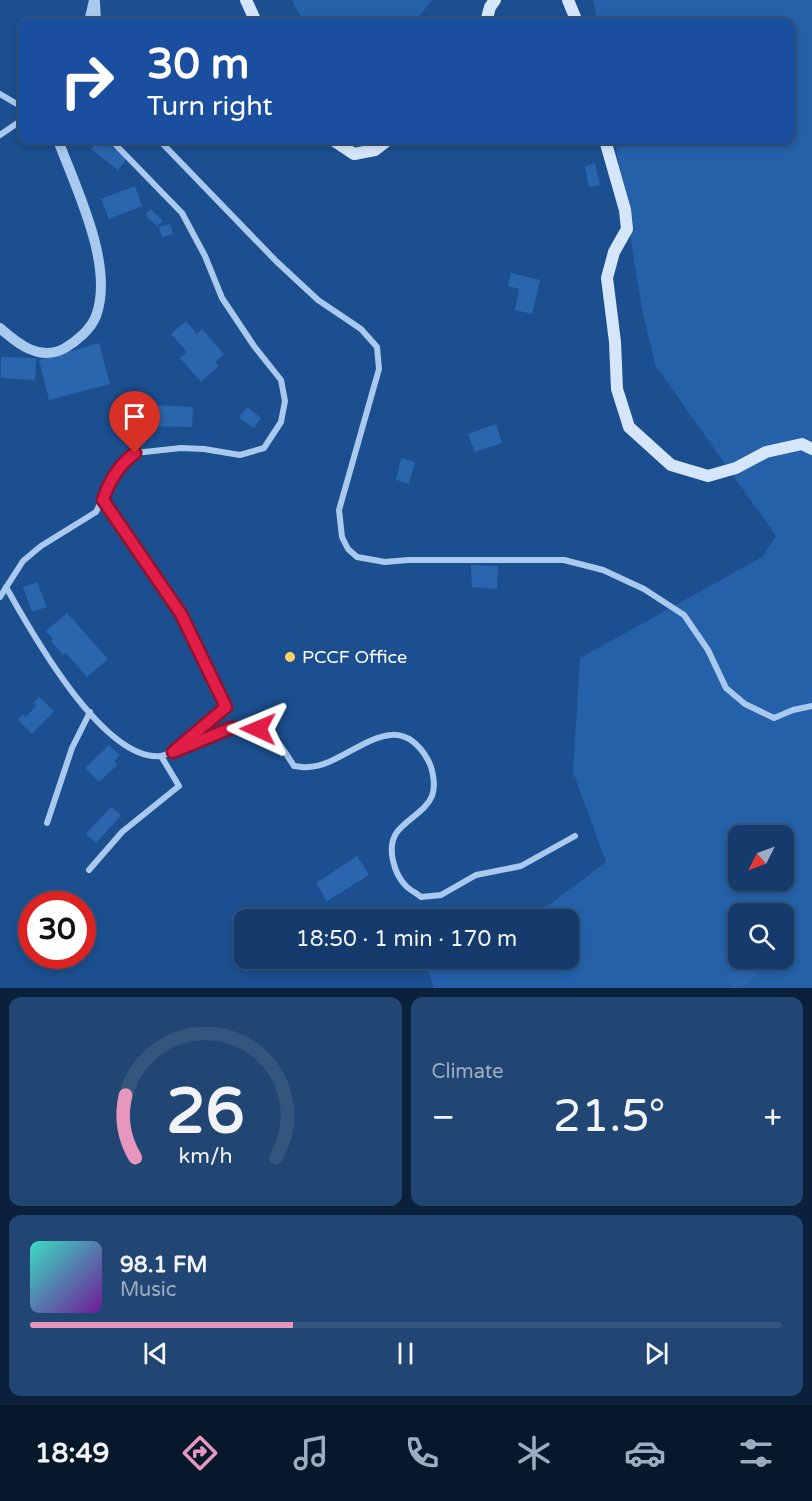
<!DOCTYPE html>
<html lang="en">
<head>
<meta charset="utf-8">
<style>
	body { margin:0; font-family:"Varela Round",sans-serif; background:#214673; color:#f1f3f6; height:100vh; display:flex; flex-direction:column; font-size:22px; white-space:nowrap }
	* { box-sizing:border-box; margin:0 }
	p { font-size:20px; color:#9dadc1 }
	.icon { flex:none; width:33px; height:33px; fill:none; stroke:currentColor; stroke-width:2; stroke-linecap:round; stroke-linejoin:round }
	.map { position:relative; height:988px; overflow:hidden }
	.details { display:flex; flex-direction:column; gap:9px; padding:9px; background:#0b203b; flex:1 }
	.details>* { flex:none }
	.hud { position:absolute; left:18px; top:18px; width:777px; height:126px; border-radius:12px; box-shadow:0 3px 9px #0003,0 0 0 2px #33557e; background:#1a4fa0; color:#fff; overflow:hidden }
	.needle { width:39px; rotate:228deg }
	.buttons { position:absolute; left:728px; top:825px; display:grid; gap:12px }
	.buttons a { display:grid; place-items:center; width:66px; height:66px; border-radius:12px; background:#143b6b; box-shadow:0 3px 9px #0003,0 0 0 2px #33557e; font-size:30px }
	.speed { position:absolute; left:18px; top:891px; display:flex; gap:12px; font-size:30px; font-weight:700; text-align:center }
	.speed>* { display:grid; place-content:center; width:78px; height:78px; border-radius:50%; background:#143b6b; box-shadow:0 3px 9px #0003,0 0 0 2px #33557e; line-height:1 }
	.speed .limit { border:9px solid #d22; background:#fff; color:#111 }
	.pin { position:absolute; display:grid; place-items:center; width:51px; height:51px; color:#fff; margin:-62px -26px; border-radius:50% 50% 50% 0; rotate:-45deg; box-shadow:0 0 6px #0007 }
	.pin .icon { rotate:45deg }
	.me { position:absolute; width:66px; margin:-33px; rotate:271deg; stroke-linejoin:round; filter:drop-shadow(0 0 4px #0008) }
	.turn { display:flex; align-items:center; gap:21px; height:126px; padding:0 30px; font-size:27px }
	.turn .icon { width:78px; height:78px; stroke-width:2.5 }
	.turn b { display:block; font-size:42px; line-height:51px }
	.big { font-size:45px; font-weight:600; line-height:1.1 }
	.details .tile { flex:1; display:flex; flex-direction:column; justify-content:center; gap:9px; min-width:0; padding:0 21px; border-radius:12px; background:#214673 }
	.details .dial { align-items:center; gap:0 }
	.dial svg { height:156px; overflow:visible; fill:none; stroke:#33557e; stroke-width:7; stroke-linecap:round; text-anchor:middle }
	.dial text { fill:#f1f3f6; stroke:none }
	.song { display:flex; align-items:center; gap:18px }
	.cover { width:72px; height:72px; border-radius:9px; background:linear-gradient(135deg,hsl(170 70% 55%),hsl(280 70% 35%)) }
	.played { height:6px; border-radius:3px; background:linear-gradient(90deg,#e797bd 35%,#33557e 35%) }
	.keys { display:flex; justify-content:space-around; direction:ltr }
	.heat { display:flex; justify-content:space-between; align-items:center; font-size:33px; direction:ltr }
	.details .tiles { flex:1; display:grid; gap:9px; grid-template-columns:1fr 1fr }
	.tile:last-child { grid-column:span 2 }
	.trip { position:absolute; left:234px; top:909px; width:345px; height:60px; border-radius:12px; background:#143b6b; box-shadow:0 3px 9px #0003,0 0 0 2px #33557e; font-weight:600; line-height:60px; text-align:center }
	.tab-bar { display:flex; height:96px; justify-content:space-around; align-items:center; background:#08182b; color:#9dadc1 }
	.tab-bar .icon { width:42px; height:42px }
	.tab-bar .on { color:#e797bd }
	.tab-bar b { font-size:27px; color:#f1f3f6 }
	.map>svg:first-child { display:block }
</style>
</head>
<body>
<div class="map">
<svg width="812" height="988" viewBox="0 0 812 988">
	<rect width="100%" height="100%" fill="#1b4f8f"/>
	<g fill="#2461a8" fill-rule="evenodd">
		<path d="M292,0H432L415,22H303Z"/>
		<path d="M593,0H812V988H434L425,962L432,958H568V920L530,919L606,862L573,772L580,658L762,557L776,536L655,365L642,309L615,140H790V22H597ZM738,836H783V880H738ZM738,914H783V958H738Z"/>
	</g>
	<g fill="#2a66ad">
		<path d="M99,140H102L127,158L118,170L91,149Z"/>
		<path d="M595,164L600,185L589,187L585,166Z"/>
		<path d="M135,186L142,206L109,219L101,199Z"/>
		<path d="M151,209L163,221L157,226L145,215Z"/>
		<path d="M170,224L173,234L162,237L159,227Z"/>
		<path d="M511,273L540,280L532,314L515,310L519,289L508,286Z"/>
		<path d="M186,321L197,334L202,329L224,354L215,362L219,366L201,382L180,358L187,352L171,334Z"/>
		<path d="M99,343L110,384L49,400L39,360Z"/>
		<path d="M1,357L36,358L35,380L1,378Z"/>
		<path d="M149,405L193,407L192,427L149,426Z"/>
		<path d="M247,407L261,418L254,428L239,418Z"/>
		<path d="M496,424L502,443L475,452L468,434Z"/>
		<path d="M401,458L415,462L409,484L396,480Z"/>
		<path d="M471,565L498,566L497,589L472,587Z"/>
		<path d="M37,582L47,607L32,612L23,587Z"/>
		<path d="M67,613L108,659L87,677L66,653L63,655L51,641L53,639L46,631Z"/>
		<path d="M39,697L54,711L32,734L18,720L23,714L26,717L36,706L33,703Z"/>
		<path d="M109,745L120,755L114,761L117,765L99,782L85,768Z"/>
		<path d="M111,807L121,815L96,843L86,834Z"/>
		<path d="M357,856L369,875L327,901L316,883Z"/>
		<path d="M747,962L757,975L740,988H733L726,979Z"/>
	</g>
	<g fill="none" stroke-linecap="round" stroke-linejoin="round">
		<g stroke="#a9c9ee" stroke-width="6">
			<path d="M97,2L98,22"/>
			<path d="M0,94L22,107"/>
			<path d="M0,135L22,120"/>
			<path d="M159,140L276,261L318,300L361,329L377,347L379,369L339,510L342,537L348,549L357,557L385,562L408,560H564L603,570L644,589L684,615L708,650L726,688L745,704L774,718L793,710L812,706"/>
			<path d="M6,587C30,630 103,762 161,756C174,755 212,718 226,707L181,614L103,500"/>
			<path d="M0,597L23,561L41,546L96,512L116,472L135,453L181,448L204,449L240,455L264,448L281,422L285,401L281,380L254,346L222,298L205,256L182,213L111,140"/>
			<path d="M173,752C202,740 247,712 275,739C282,746 288,757 294,766C299,766 304,768 308,767C349,766 394,700 428,760C433,769 436,786 432,796C426,811 407,819 397,832C386,847 394,874 406,886C410,890 416,893 421,897L441,895L476,875L521,866L575,836"/>
			<path d="M47,823L72,748L90,712"/>
			<path d="M89,870L122,832L179,786L161,756"/>
		</g>
		<g stroke="#a9c9ee" stroke-width="10">
			<path d="M89,22L94,0"/>
			<path d="M0,328C18,344 40,362 65,348C77,341 91,329 96,316C115,265 75,187 58,140"/>
		</g>
		<g stroke="#d6e6fa" stroke-width="12">
			<path d="M246,0L256,22"/>
			<path d="M568,0L577,22"/>
			<path d="M486,22L490,7L495,0"/>
			<path d="M333,140L354,154L375,150L388,140"/>
			<path d="M605,140L625,210L627,229L614,252L607,278L615,342L617,389L629,427L671,465L708,476L736,468L766,452L802,444L812,449"/>
		</g>
	</g>
	<g fill="none" stroke-linecap="round" stroke-linejoin="round">
		<g stroke="#92132f" stroke-width="15">
			<path id="route" d="M135,453C119,465 109,481 103,500L181,614L226,707L173,752L231,728L258,729"/>
		</g>
		<use href="#route" stroke="#e11d48" stroke-width="10"/>
	</g>
	<circle fill="#ffd166" stroke="#1b4f8f" stroke-width="2" cx="290" cy="657" r="6"/>
	<g text-anchor="middle" stroke-width="6" stroke-linejoin="round" paint-order="stroke">
		<g font-size="18" fill="#fff" stroke="#1b4f8f" text-anchor="start">
			<text x="302" y="663">PCCF Office</text>
		</g>
	</g>
</svg>
<div class="buttons">
<a><svg class="needle" viewBox="-14 -14 28 28"><path d="M0-13l5 13h-10z" fill="#e53935"/><path d="M0 13l5-13h-10z" fill="#9dadc1"/></svg></a>
<a><svg class="icon" aria-label="search" viewBox="0 0 24 24"><circle cx="10" cy="10" r="6"/><path d="M15 15l6 6"/></svg></a>
</div>
<div class="speed"><div class="limit">30</div></div>
<div class="pin" style="left:135px;top:453px;background:#d93025"><svg class="icon" aria-label="arrive" viewBox="0 0 24 24"><path d="M6 21V4h12l-3 4 3 4H6"/></svg></div>
<svg class="me" style="left:258px;top:729px" viewBox="-20 -20 40 40"><path d="M0-17L14 15 0 8-14 15z" fill="#e11d48" stroke="#fff" stroke-width="4"/></svg>
<div class="trip">18:50 · 1 min · 170 m</div>
<div class="hud">
<div class="turn"><svg class="icon" aria-label="right" viewBox="0 0 24 24"><path d="M7 20v-9h11M14 6l5 5-5 5"/></svg><div><b>30 m</b>Turn right</div></div>
</div>
</div>
<section class="details">
<div class="tiles">
<div class="tile dial"><svg viewBox="0 0 100 80">
<path d="M14 69A42 42 0 1 1 86 69"/>
<path d="M14 69A42 42 0 0 1 9 37" stroke="#e797bd"/>
<text x="50" y="56" font-size="32" font-weight="700">26</text>
<text x="50" y="72" font-size="11">km/h</text>
</svg></div>
<div class="tile"><p>Climate</p>
<div class="heat"><a>−</a><b class="big">21.5°</b><a>+</a></div>
</div>
<div class="tile">
<div class="song"><i class="cover"></i><div><b>98.1 FM</b><p>Music</p></div></div>
<div class="played"></div>
<div class="keys"><svg class="icon" aria-label="previous" viewBox="0 0 24 24"><path d="M18 5L8 12l10 7zM5 5v14"/></svg><svg class="icon" aria-label="pause" viewBox="0 0 24 24"><path d="M8 5v14M16 5v14"/></svg><svg class="icon" aria-label="next" viewBox="0 0 24 24"><path d="M6 5l10 7-10 7zM19 5v14"/></svg></div>
</div>
</div>
</section>
<nav class="tab-bar">
<b>18:49</b>
<svg class="icon on" aria-label="directions" viewBox="0 0 24 24"><path d="M12 3l9 9-9 9-9-9zM9 14v-3h6M13 9l2 2-2 2"/></svg>
<svg class="icon" aria-label="music" viewBox="0 0 24 24"><path d="M9 18V5l10-2v13"/><circle cx="6" cy="18" r="3"/><circle cx="16" cy="16" r="3"/></svg>
<svg class="icon" aria-label="phone" viewBox="0 0 24 24"><path d="M5 4h4l2 5-3 2q2 4 5 5l2-3 5 2v4C11 20 4 13 5 4z"/></svg>
<svg class="icon" aria-label="climate" viewBox="0 0 24 24"><path d="M12 3v18M4 7l16 10M4 17L20 7"/></svg>
<svg class="icon" aria-label="car" viewBox="0 0 24 24"><path d="M5 17H2v-5l4-1 3-4h7l3 4 3 1v5h-3M9 17h6M6 11h13"/><circle cx="7" cy="17" r="2"/><circle cx="17" cy="17" r="2"/></svg>
<svg class="icon" aria-label="filters" viewBox="0 0 24 24"><path d="M4 7h16M4 17h16"/><circle cx="9" cy="7" r="2"/><circle cx="15" cy="17" r="2"/></svg>
</nav>
</body>
</html>
